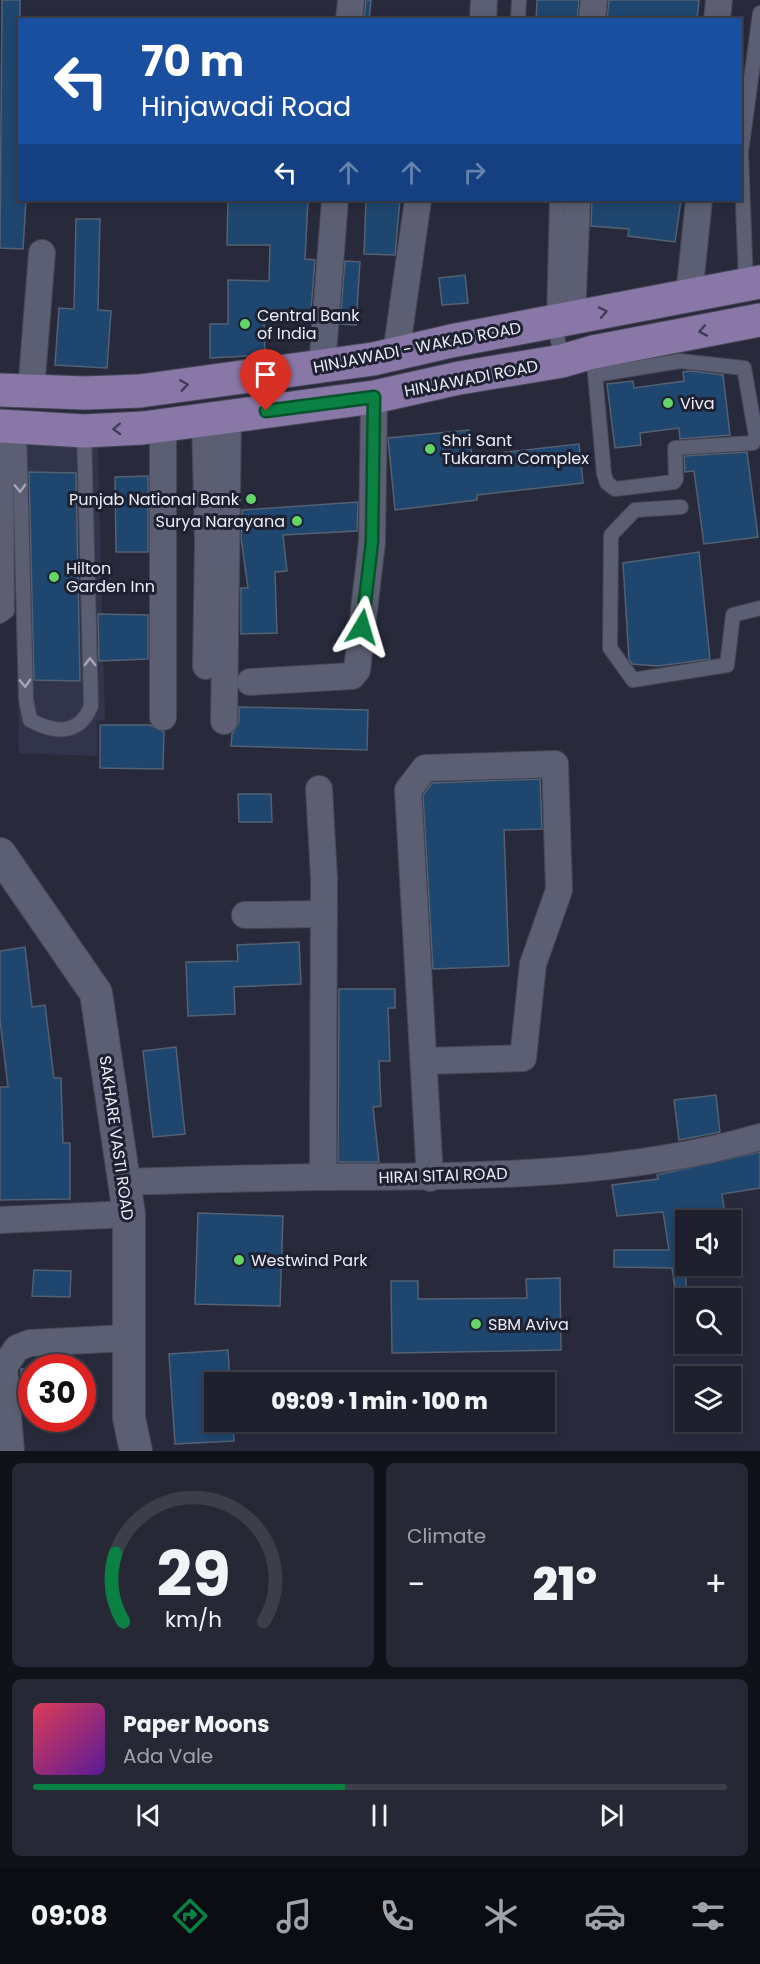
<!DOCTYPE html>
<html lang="en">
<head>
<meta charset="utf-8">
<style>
	body { margin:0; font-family:Poppins,sans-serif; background:#262835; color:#f1f3f6; height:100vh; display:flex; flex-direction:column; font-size:22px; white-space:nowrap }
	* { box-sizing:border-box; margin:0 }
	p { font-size:20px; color:#a1a3aa }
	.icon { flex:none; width:33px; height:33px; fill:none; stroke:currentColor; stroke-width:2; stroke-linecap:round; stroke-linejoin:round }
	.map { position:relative; height:1451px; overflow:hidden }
	.details { display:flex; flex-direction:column; gap:12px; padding:12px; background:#101219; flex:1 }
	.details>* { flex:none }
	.banner { position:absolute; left:18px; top:18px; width:724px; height:183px; border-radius:0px; box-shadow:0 3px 9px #0003,0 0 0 2px #3c3e49; background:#1a4fa0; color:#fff; overflow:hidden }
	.tools { position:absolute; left:675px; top:1210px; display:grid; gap:12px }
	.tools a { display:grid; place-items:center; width:66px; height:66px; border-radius:0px; background:#1e202d; box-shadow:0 3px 9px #0003,0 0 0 2px #3c3e49; font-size:30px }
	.speed { position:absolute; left:18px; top:1354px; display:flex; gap:12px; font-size:30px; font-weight:700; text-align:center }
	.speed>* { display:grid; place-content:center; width:78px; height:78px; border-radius:50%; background:#1e202d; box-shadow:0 3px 9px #0003,0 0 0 2px #3c3e49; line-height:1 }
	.speed .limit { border:9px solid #d22; background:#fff; color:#111 }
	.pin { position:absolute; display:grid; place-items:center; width:51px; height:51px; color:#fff; margin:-62px -26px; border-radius:50% 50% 50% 0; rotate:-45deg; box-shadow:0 0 6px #0007 }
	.pin .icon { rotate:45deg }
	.me { position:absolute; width:66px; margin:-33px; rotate:7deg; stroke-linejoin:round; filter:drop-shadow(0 0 4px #0008) }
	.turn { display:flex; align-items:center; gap:21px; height:126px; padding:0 24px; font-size:27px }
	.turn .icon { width:78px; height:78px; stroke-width:2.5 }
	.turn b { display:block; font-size:42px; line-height:51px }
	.lanes { display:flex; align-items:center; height:57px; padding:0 24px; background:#0003; justify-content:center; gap:30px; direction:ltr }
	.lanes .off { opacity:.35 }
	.big { font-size:45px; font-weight:800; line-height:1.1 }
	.details .card { flex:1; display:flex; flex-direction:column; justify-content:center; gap:9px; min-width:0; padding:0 21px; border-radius:9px; background:#262835 }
	.details .dial { align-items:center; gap:0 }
	.dial svg { height:156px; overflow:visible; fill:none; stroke:#3c3e49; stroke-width:7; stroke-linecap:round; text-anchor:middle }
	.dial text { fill:#f1f3f6; stroke:none }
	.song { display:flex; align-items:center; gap:18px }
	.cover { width:72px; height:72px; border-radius:9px; background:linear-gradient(135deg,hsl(350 70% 55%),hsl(270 70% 35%)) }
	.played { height:6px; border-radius:3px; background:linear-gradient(90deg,#0b8043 45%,#3c3e49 45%) }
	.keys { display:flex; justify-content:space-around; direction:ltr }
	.heat { display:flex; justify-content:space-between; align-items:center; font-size:33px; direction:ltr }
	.details .tiles { flex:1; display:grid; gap:12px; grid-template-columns:1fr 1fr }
	.card:last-child { grid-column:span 2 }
	.trip { position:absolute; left:204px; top:1372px; width:351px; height:60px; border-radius:0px; background:#1e202d; box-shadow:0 3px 9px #0003,0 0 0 2px #3c3e49; font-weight:800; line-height:60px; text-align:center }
	.tab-bar { display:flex; height:96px; justify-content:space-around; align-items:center; background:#0c0d12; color:#a1a3aa }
	.tab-bar .icon { width:42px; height:42px }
	.tab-bar .current { color:#0b8043 }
	.tab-bar b { font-size:27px; color:#f1f3f6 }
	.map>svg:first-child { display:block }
</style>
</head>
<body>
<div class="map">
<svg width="760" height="1451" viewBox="0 0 760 1451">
	<rect width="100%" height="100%" fill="#282a3c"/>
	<path fill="#31344b" d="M12,445L98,447L105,720L97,721V756L19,753Z"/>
	<g fill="#1f466e" stroke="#536172" stroke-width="1.5">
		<path d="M2,0H20V200H26L23,249L0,248Z"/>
		<path d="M366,0H371L369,20H364Z"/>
		<path d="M537,0H579L577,20H536Z"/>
		<path d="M609,0H699L697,20H607Z"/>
		<path d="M228,200H308L305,259L315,260L310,322L264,320L265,355L210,358V324H228V280L269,281L270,245H227Z"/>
		<path d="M366,200H400L395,255L364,254Z"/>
		<path d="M592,200H681L675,242L628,236L629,229L591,226Z"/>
		<path d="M76,219H100L98,310L111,311L107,368L55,365L59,308L74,309Z"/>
		<path d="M345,261L360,262L356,325L340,324Z"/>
		<path d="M465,275L468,303L442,305L439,278Z"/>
		<path d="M691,371L723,375L730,435L680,439L679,428L640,433L641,445L615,448L607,384L633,381L634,388L684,381L683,372Z"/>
		<path d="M469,430L472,456L579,444L583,483L477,495V500L395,510L388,438Z"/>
		<path d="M747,452L758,537L704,544L694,471L685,472L684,456Z"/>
		<path d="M29,472L76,473L80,681L34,680Z"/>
		<path d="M148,476V552H116L115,477Z"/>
		<path d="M358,502L357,531L283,535L287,571L275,572L277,633L241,634V588H248L241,538L242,510Z"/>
		<path d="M699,552L710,659L658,666L632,664L629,659L623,563Z"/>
		<path d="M98,614L148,615V659L99,661Z"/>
		<path d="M239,707L368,710L367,750L231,746L232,734L239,722Z"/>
		<path d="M100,725H150L164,732L163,769L100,768Z"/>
		<path d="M540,779L542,829L504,830L509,966L433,969L423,795L432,783Z"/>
		<path d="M238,794H271L272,822H239Z"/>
		<path d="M299,942L301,984L234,987L235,1014L188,1016L186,962L238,961L237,945Z"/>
		<path d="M25,947L32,1007L45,1005L54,1078H61L63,1143H70V1199L0,1200V1087H8L0,1020V951Z"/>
		<path d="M339,989H395V1008H388L390,1061H379L381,1106L373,1107L379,1162H338Z"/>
		<path d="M176,1047L185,1134L153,1137L143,1051Z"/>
		<path d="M716,1095L720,1132L679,1140L674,1100Z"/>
		<path d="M760,1152V1188L722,1194L726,1221H686V1288L675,1289L672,1268L614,1267V1250H669L663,1212L617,1216L612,1185L658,1179L657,1175Z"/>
		<path d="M198,1213L283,1216L280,1306L195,1304Z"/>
		<path d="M34,1270L71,1271L70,1297L32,1296Z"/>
		<path d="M560,1278L561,1350L392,1353L391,1281H418V1299L527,1298L526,1279Z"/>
		<path d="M228,1350L230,1383H214V1422H233L234,1441L175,1444L169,1354Z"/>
		<path d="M21,1369H32V1408H22Z"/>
	</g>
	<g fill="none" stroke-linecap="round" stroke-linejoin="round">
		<g stroke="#454755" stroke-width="16">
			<g id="service">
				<path d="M518,20L519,0"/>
				<path d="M557,200L554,321L562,361"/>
				<path d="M746,284L741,152L760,13"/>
				<path d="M593,352L604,474L607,483L615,489L674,482L676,479L675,448L753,443L756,436L744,368L680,361L595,375"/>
				<path d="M19,429L26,699L30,720C54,733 79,736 91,706L84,431"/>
				<path d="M681,507L635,510L611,535L610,648L633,680L727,665L733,615L760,608"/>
				<path d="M0,616L7,611L6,427"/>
			</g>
		</g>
		<g stroke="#454755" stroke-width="28">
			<g id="minor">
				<path d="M349,20L351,0"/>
				<path d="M483,20L484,0"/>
				<path d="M592,20L594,0"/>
				<path d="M717,20L719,0"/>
				<path d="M689,295L699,200"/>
				<path d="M572,318L577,200"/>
				<path d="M396,354L418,200"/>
				<path d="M322,366L335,200"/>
				<path d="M31,391L42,253"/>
				<path d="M205,420L208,543L206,666"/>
				<path d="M163,426V717"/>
				<path d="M250,682L352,676L357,670L372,542L374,397"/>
				<path d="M224,721L228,417"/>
				<path d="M319,789L324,878L323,1177"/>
				<path d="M245,915L324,914"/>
				<path d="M425,1061L523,1058L533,964L559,890L555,764L425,768L408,790L430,1178"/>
				<path d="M123,1182C190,1180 256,1178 323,1177C468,1176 619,1178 760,1137"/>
				<path d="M0,1220L129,1214"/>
				<path d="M11,1451L4,1367L17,1348L30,1343L127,1338"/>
			</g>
		</g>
		<g stroke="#454755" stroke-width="34">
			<path id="tertiary" d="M0,854L96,993L129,1214V1418L136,1451"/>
		</g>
		<g stroke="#454755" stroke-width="35">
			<g id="primary">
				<path d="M0,390L85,393L140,391L373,359L451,341L760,282"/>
				<path d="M0,426L84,431L143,428L374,397L459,378L562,361L593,352L760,320"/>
			</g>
		</g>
		<use href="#service" stroke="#5c5f73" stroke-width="14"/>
		<use href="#minor" stroke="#5c5f73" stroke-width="26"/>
		<use href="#tertiary" stroke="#5c5f73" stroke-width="32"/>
		<use href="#primary" stroke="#8977a8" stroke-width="33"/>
	</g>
	<defs><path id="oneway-chevron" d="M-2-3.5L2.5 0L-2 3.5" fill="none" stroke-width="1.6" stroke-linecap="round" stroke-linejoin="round" transform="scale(1.5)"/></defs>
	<g stroke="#3e3b55">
		<use href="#oneway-chevron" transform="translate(603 312) rotate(-11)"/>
		<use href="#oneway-chevron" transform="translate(703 331) rotate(169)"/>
		<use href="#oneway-chevron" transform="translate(184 385) rotate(-8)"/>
		<use href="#oneway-chevron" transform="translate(117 429) rotate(178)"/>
	</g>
	<g stroke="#a4a6b6">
		<use href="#oneway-chevron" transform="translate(20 488) rotate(88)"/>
		<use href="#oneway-chevron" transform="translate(90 662) rotate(-91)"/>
		<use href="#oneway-chevron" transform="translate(25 683) rotate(88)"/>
	</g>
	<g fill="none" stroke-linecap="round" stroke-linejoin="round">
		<g stroke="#07532c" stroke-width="15">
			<path id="route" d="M266,411L374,397L372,542L362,627"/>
		</g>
		<use href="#route" stroke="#0b8043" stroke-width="10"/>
	</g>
	<g fill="#65d467" stroke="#1e2131" stroke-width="2">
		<circle cx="245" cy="324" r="6"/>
		<circle cx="668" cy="403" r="6"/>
		<circle cx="430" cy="449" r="6"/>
		<circle cx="251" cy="499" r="6"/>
		<circle cx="297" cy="521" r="6"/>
		<circle cx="54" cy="577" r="6"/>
		<circle cx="239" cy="1260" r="6"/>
		<circle cx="476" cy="1324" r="6"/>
	</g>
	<g text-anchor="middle" stroke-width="6" stroke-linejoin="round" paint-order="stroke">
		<g font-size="16" fill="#ebedf8" stroke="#1e2131" text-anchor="start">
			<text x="257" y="321">Central Bank<tspan x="257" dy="18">of India</tspan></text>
			<text x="680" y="409">Viva</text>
			<text x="442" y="446">Shri Sant<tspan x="442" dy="18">Tukaram Complex</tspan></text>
			<text x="239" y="505" text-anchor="end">Punjab National Bank</text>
			<text x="285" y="527" text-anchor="end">Surya Narayana</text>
			<text x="66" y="574">Hilton<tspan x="66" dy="18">Garden Inn</tspan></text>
			<text x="251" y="1266">Westwind Park</text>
			<text x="488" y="1330">SBM Aviva</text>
		</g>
		<g font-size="16" fill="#ebedf8" stroke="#1e2131">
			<text transform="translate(417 347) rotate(-11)" y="6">HINJAWADI - WAKAD ROAD</text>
			<text transform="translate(471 378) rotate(-11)" y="6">HINJAWADI ROAD</text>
			<text transform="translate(117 1138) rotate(82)" y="6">SAKHARE VASTI ROAD</text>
			<text transform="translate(443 1175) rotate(-2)" y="6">HIRAI SITAI ROAD</text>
		</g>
	</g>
</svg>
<div class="tools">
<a><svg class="icon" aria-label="sound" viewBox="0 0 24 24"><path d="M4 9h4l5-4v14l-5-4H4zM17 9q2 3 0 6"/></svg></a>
<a><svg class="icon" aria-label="search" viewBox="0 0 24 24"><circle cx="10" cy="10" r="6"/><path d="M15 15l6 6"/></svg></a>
<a><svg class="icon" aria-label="layers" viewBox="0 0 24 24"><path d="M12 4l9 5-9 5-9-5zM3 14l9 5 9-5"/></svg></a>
</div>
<div class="speed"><div class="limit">30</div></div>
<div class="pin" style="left:266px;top:411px;background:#d93025"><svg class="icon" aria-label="arrive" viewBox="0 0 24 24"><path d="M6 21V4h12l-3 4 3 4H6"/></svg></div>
<svg class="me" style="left:362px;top:627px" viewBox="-20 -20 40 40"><path d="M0-17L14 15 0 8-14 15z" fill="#0b8043" stroke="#fff" stroke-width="4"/></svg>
<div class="trip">09:09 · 1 min · 100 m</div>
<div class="banner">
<div class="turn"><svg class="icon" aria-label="left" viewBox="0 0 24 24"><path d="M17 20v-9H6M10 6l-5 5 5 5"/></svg><div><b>70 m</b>Hinjawadi Road</div></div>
<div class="lanes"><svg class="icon" aria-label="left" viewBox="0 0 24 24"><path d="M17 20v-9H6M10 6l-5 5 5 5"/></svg><svg class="icon off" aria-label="ahead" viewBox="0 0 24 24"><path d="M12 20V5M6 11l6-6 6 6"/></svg><svg class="icon off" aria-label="ahead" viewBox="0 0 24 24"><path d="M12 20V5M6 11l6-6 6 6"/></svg><svg class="icon off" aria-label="right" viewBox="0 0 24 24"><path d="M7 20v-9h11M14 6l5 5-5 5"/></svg></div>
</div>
</div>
<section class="details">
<div class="tiles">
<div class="card dial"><svg viewBox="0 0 100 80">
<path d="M14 69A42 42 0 1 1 86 69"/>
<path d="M14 69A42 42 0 0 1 10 34" stroke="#0b8043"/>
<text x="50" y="56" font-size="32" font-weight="700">29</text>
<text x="50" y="72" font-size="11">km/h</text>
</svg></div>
<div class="card"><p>Climate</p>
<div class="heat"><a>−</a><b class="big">21°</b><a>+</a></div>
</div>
<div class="card">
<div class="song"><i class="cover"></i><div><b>Paper Moons</b><p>Ada Vale</p></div></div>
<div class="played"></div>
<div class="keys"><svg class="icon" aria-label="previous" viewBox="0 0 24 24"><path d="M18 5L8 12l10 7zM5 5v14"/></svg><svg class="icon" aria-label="pause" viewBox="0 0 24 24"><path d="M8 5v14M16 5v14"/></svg><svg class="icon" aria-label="next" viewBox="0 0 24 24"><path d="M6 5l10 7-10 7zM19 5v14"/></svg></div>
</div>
</div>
</section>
<nav class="tab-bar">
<b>09:08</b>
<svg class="icon current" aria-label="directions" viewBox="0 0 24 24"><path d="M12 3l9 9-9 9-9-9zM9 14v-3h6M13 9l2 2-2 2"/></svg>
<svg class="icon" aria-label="music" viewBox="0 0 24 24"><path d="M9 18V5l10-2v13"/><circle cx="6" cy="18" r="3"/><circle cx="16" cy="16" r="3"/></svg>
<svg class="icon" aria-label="phone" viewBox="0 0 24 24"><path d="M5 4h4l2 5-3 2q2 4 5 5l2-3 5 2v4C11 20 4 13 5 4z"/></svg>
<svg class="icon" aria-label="climate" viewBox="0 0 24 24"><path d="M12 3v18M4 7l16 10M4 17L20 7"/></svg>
<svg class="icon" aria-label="car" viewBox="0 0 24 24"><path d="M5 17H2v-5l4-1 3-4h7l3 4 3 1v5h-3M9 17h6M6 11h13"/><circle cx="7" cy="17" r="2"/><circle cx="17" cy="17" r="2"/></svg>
<svg class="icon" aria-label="filters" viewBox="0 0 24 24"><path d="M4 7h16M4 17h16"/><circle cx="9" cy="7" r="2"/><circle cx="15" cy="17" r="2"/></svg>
</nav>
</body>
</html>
